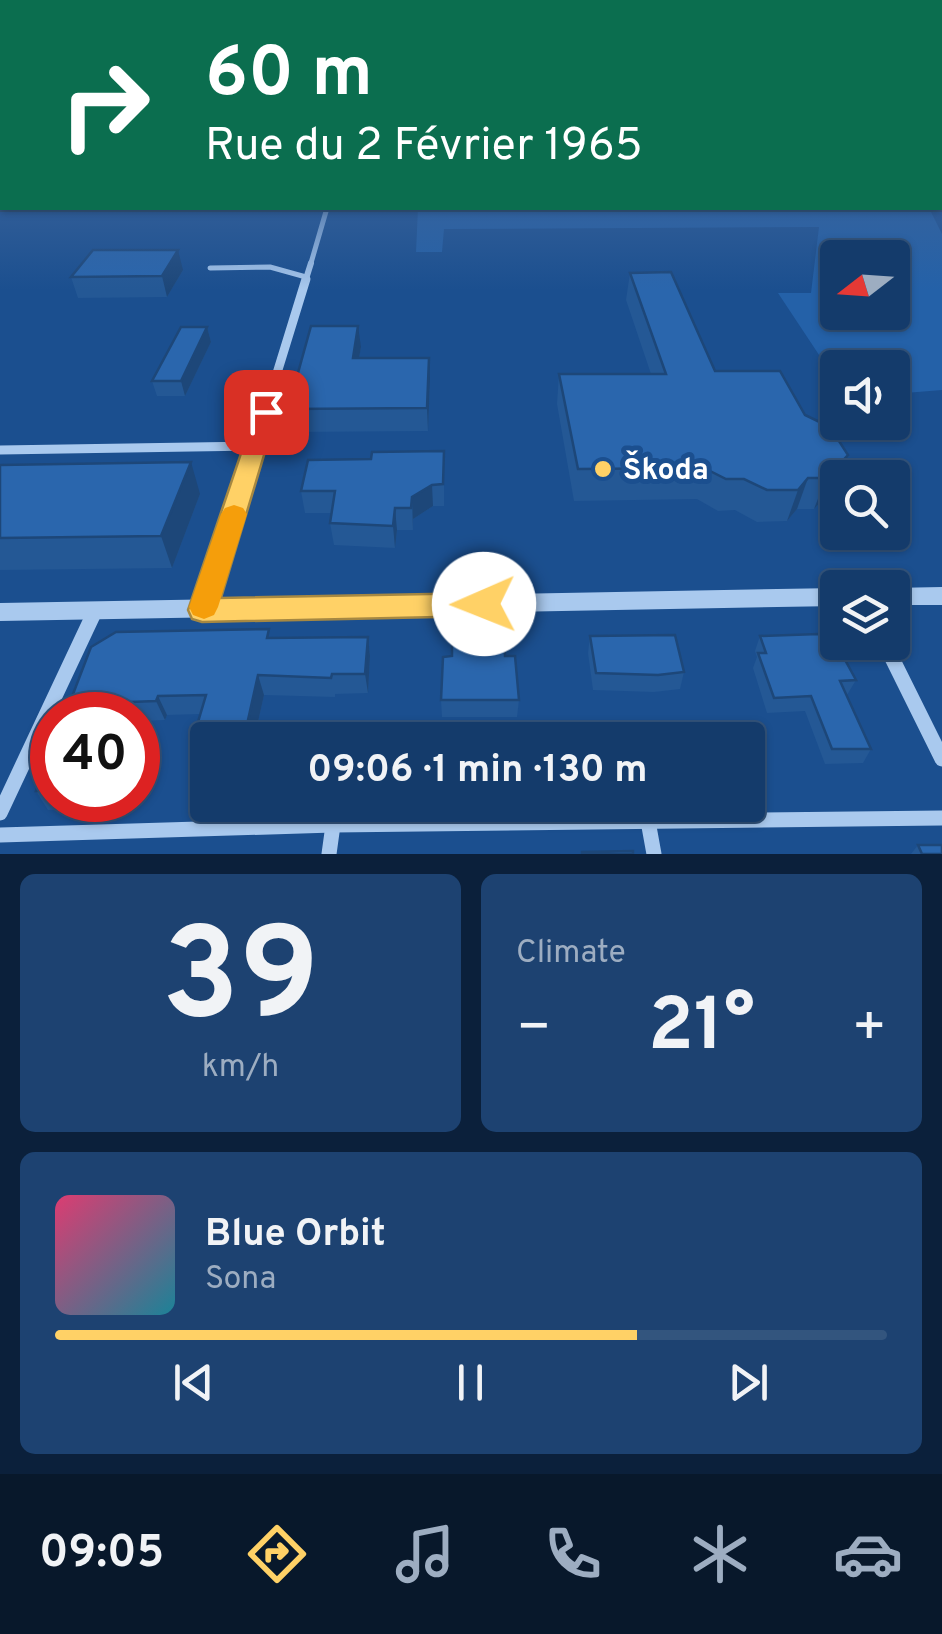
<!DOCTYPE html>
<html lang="en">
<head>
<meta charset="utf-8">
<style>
	body { margin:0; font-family:Overpass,sans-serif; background:#1d4271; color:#f1f3f6; height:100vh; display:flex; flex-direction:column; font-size:38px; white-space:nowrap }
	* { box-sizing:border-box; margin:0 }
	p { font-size:32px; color:#9dadc1 }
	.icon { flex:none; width:55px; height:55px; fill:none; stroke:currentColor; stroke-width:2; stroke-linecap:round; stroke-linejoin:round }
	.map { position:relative; height:854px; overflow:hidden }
	.side { display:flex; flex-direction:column; gap:20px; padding:20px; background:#0b203b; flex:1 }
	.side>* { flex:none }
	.guide { position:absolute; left:0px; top:0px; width:942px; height:210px; box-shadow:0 2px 8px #0004,0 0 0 2px #33557e; background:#0b6e4f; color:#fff; overflow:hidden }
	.needle { width:65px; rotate:253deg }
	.controls { position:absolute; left:820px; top:240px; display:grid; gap:20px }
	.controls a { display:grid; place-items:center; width:90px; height:90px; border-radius:10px; background:#143b6b; box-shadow:0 2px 8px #0004,0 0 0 2px #33557e; font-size:50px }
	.speed { position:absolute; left:30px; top:692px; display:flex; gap:20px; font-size:50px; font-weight:700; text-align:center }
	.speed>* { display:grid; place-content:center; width:130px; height:130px; border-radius:50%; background:#143b6b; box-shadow:0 2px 8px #0004,0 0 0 2px #33557e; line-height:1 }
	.speed .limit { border:15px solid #d22; background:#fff; color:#111 }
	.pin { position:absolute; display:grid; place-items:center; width:85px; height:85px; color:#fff; margin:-42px; border-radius:20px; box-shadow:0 5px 15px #0006 }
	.me { position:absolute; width:110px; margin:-55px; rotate:269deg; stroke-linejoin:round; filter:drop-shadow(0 0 8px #0008) }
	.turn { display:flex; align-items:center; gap:35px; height:210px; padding:0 40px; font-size:45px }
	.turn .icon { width:130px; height:130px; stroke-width:2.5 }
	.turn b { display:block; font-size:70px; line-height:85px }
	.big { font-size:75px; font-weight:700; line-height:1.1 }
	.side .tile { flex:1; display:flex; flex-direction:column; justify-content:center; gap:15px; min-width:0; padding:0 35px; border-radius:15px; background:#1d4271 }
	.side .dial { align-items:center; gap:0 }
	.dial b { font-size:130px; line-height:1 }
	.song { display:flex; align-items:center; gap:30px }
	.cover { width:120px; height:120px; border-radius:15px; background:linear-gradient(135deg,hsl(340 70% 55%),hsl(190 70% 35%)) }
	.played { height:10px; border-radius:5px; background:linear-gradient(90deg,#ffd166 70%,#33557e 70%) }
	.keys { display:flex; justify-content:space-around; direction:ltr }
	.heat { display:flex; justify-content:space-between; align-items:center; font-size:55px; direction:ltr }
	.side .tiles { flex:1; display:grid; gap:20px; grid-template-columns:1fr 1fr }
	.tile:last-child { grid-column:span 2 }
	.trip { position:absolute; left:190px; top:722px; width:575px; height:100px; border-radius:10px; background:#143b6b; box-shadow:0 2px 8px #0004,0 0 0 2px #33557e; font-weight:700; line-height:100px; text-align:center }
	.tabs { display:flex; height:160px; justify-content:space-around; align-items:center; background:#08182b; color:#9dadc1 }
	.tabs .icon { width:70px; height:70px }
	.tabs .active { color:#ffd166 }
	.tabs b { font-size:45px; color:#f1f3f6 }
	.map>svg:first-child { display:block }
</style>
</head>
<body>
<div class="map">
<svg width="942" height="854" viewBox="0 0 942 854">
	<rect width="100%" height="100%" fill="#1b4f8f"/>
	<path fill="#2461a8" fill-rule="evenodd" d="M418,208H929L942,234V390L893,394L892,368H838L837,382L778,293H811L819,227L444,229L442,252H416ZM838,258H892V312H838Z"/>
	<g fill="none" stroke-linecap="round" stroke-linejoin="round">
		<g stroke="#a9c9ee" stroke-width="5">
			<path d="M311,263L327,208"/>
			<path d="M210,268L270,267L306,277"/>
		</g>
		<path stroke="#a9c9ee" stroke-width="9" d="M0,450L256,446"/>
		<path stroke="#a9c9ee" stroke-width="6" d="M305,282L311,263"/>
		<path stroke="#a9c9ee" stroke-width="9" d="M261,425L306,279"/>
		<path stroke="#a9c9ee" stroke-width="11" d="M203,610L261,423"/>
		<g stroke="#a9c9ee" stroke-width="15">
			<path d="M884,642L942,759"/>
			<path d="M0,813L95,611"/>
			<path d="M648,821L654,854"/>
			<path d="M0,835L333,825L942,818"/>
			<path d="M329,854L333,825"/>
		</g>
		<g fill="#a9c9ee" fill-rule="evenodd">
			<path d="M942,587V605H892L891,588Z"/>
			<path d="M838,588V606L0,621V603Z"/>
		</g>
	</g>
	<g fill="#245895">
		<path d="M183,270L167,297L78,298L71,277Z"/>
		<path d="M630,273L715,371L836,486L814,509H797L787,521L757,522L735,510L718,511L697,499L574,501L557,404L559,374H651L626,300Z"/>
		<path d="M207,327L211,342L185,396H157L152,381Z"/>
		<path d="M361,347L359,358L430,380L428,431L292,432L288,409Z"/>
		<path d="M371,459L444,472V506H433L413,519V530H397L395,548L334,545L330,523L332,513H305L301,491Z"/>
		<path d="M0,465L200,494L172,568L0,570Z"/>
		<path d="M590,636L684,672L680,689L654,692L593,690L588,653Z"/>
		<path d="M760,636L830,658L856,680L847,695L871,749L863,763L825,764L805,711L767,713L753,668L757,657L755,651Z"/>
		<path d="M368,637L370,656L368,693L335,694V697L264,695L254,740H208V758H200L193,739L200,714L167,715L165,720L139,721L138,725V715H65L271,638Z"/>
		<path d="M505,656L519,700L517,717H442L441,700Z"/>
		<path d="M52,747V800H131L128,808L48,810L36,791Z"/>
		<path d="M918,845L942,854H911Z"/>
	</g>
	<g fill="#1d4779">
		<path d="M178,250L183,270L167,297L162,276Z"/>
		<path d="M358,326L361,347L355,381L353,358Z"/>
		<path d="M207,327L211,342L185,396L181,381Z"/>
		<path d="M429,358L430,380L428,431L427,408Z"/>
		<path d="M848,455L840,478H838L836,486L814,509L826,478Z"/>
		<path d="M191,462L200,494L172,568L161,536Z"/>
		<path d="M808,478L797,509L787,521L798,490Z"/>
		<path d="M432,485L433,506L413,519V530L412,497Z"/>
		<path d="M395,508L397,530L395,548L393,526Z"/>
		<path d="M368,637L370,656L368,693L365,674Z"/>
		<path d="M258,675L264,695L254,740H245Z"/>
		<path d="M158,696L167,715L165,720L156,701Z"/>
		<path d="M130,702L136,715H125Z"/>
	</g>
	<g fill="#2a66ad" stroke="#1d4779" stroke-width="2.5">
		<path d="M93,250H178L162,276L71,277Z"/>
		<path d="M671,272L715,371H780L805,415L830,427L848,455L826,478H808L798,490H767L744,479H726L704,468L578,469L559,374H666L630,273Z"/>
		<path d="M311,326H358L353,358H429L427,408L288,409Z"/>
		<path d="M181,327H207L181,381H152Z"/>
		<path d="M444,451L443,484L432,485L412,497L411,508H395L393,526L330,523L335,491H301L308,460L371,459L372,452Z"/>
		<path d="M191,462L161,536L0,538V465Z"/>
		<path d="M269,629L267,638L368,637L365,674H332L331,678L258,675L244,738L193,739L206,695L158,696L156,701L130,702L125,715H65L91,647L116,632Z"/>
		<path d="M819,634L830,658H844L856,680L840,681L871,749H832L811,696L774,698L758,653H766L760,636Z"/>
		<path d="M675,635L684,672L658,675L596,673L590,636Z"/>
		<path d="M504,637L505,656H515L519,700H441L443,657L452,656V638Z"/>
		<path d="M636,730H667L670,740H638Z"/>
		<path d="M52,747V791H36Z"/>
		<path d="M918,845H942V854H922Z"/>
		<path d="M633,851V854H582V852Z"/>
	</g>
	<linearGradient id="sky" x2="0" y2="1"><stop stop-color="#0f2b4f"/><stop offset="0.59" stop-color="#39639b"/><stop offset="1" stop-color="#39639b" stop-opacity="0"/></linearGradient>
	<rect width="942" height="290" fill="url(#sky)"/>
	<path fill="#ffd166" stroke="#a68842" stroke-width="2.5" d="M266,406L277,412L221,598L484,593L494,596L498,604L494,613L484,616L202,622L192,619L188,610L255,412Z"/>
	<path fill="#f59e0b" d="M234,505L243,508L247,514L218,607L214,615L204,619L193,615L189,607L221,514L225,508Z"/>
	<circle fill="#ffd166" stroke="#1b4f8f" stroke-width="4" cx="603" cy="469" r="10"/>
	<g text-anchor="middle" stroke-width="10" stroke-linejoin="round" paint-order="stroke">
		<g font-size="30" font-weight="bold" fill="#fff" stroke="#1b4f8f" text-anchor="start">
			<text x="623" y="479">Škoda</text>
		</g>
	</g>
</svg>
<div class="controls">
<a><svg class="needle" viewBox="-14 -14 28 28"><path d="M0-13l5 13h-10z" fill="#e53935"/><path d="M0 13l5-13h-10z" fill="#9dadc1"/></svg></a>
<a><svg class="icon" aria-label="sound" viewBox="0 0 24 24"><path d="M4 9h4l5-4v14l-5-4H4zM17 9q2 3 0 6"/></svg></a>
<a><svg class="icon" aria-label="search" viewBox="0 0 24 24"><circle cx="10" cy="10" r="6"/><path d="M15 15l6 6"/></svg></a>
<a><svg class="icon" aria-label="layers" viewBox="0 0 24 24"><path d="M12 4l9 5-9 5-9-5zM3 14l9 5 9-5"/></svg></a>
</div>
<div class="speed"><div class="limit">40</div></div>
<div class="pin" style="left:266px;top:412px;background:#d93025"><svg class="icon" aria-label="arrive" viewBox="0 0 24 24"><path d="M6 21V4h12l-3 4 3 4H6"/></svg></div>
<svg class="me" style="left:484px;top:604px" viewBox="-20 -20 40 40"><circle r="19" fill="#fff"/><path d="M0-13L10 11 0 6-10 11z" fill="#ffd166"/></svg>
<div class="trip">09:06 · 1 min · 130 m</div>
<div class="guide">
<div class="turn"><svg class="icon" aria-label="right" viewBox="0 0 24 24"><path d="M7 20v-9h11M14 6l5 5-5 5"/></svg><div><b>60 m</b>Rue du 2 Février 1965</div></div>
</div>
</div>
<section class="side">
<div class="tiles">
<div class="tile dial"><b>39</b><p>km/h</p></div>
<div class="tile"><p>Climate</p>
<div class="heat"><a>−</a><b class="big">21°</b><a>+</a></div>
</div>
<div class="tile">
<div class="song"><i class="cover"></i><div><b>Blue Orbit</b><p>Sona</p></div></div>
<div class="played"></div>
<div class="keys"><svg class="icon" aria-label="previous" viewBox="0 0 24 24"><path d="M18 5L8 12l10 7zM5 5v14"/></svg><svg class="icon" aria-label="pause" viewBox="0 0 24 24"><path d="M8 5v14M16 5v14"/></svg><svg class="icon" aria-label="next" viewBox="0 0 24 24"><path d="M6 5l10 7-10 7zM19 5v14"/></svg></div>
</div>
</div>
</section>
<nav class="tabs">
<b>09:05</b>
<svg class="icon active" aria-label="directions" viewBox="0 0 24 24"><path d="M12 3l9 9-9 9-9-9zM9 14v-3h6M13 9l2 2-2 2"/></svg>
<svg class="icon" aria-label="music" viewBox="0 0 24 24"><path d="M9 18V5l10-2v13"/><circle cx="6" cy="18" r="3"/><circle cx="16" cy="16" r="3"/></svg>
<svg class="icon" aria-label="phone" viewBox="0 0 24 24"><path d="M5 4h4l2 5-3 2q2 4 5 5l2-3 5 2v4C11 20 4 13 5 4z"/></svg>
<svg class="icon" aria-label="climate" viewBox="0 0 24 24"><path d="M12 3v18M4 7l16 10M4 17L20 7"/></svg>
<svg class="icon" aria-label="car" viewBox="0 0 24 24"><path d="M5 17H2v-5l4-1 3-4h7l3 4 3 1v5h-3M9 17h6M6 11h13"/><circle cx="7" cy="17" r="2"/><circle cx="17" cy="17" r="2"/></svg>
</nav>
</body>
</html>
